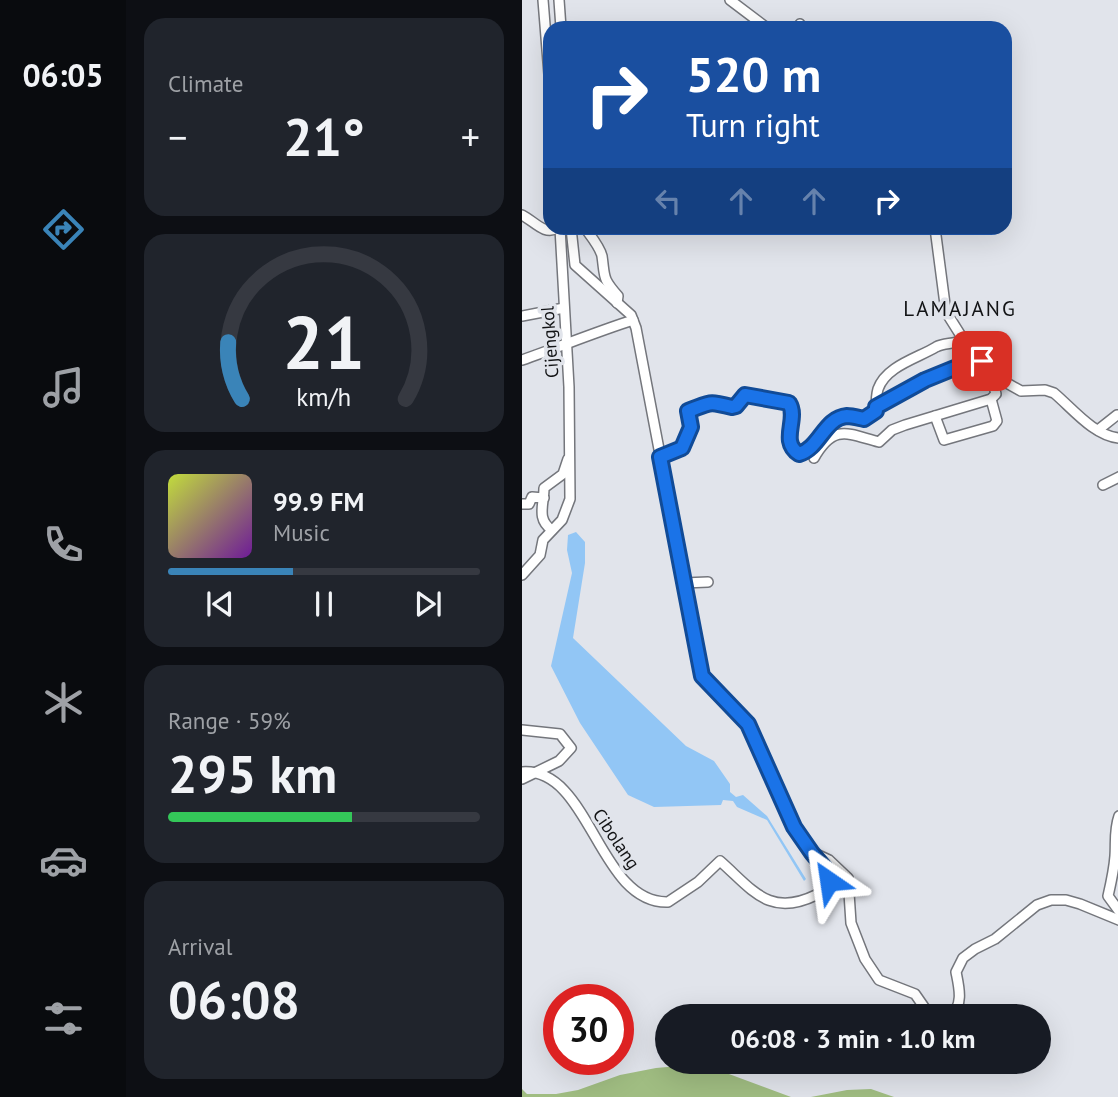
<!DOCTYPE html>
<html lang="en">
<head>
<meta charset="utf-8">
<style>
	body { margin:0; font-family:"PT Sans",sans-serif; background:#20242c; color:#f1f3f6; height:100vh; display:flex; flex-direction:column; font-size:26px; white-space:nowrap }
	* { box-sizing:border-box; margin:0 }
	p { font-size:23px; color:#9ea1a6 }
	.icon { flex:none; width:38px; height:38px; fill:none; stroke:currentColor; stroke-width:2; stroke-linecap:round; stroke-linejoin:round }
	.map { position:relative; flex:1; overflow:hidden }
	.panel { display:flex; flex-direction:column; gap:18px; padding:18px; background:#0d0f14; width:396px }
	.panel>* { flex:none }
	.hud { position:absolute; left:21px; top:21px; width:469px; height:214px; border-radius:21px; box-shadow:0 7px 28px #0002; background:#1a4fa0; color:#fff; overflow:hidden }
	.speed { position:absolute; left:21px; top:984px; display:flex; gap:14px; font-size:35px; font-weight:700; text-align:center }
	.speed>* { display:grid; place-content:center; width:91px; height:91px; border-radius:50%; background:#171b24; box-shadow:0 7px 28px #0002; line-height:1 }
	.speed .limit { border:10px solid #d22; background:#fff; color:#111 }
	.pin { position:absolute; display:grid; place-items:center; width:60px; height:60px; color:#fff; margin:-30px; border-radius:14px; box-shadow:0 4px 10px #0006 }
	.me { position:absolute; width:77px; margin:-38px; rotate:328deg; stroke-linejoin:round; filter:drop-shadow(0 0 5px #0008) }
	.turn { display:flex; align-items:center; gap:24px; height:147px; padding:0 28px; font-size:32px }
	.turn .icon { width:91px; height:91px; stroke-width:2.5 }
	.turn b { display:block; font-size:49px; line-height:60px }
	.lanes { display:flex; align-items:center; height:66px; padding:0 28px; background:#0003; justify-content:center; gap:35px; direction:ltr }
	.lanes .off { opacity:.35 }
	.big { font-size:52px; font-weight:700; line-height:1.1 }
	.panel .card { flex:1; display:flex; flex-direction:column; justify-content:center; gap:10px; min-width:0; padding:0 24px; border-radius:21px; background:#20242c }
	.panel .dial { align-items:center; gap:0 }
	.dial svg { height:182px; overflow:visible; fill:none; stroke:#363941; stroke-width:7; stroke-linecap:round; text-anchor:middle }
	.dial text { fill:#f1f3f6; stroke:none }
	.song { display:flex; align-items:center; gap:21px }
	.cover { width:84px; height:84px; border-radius:10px; background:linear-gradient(135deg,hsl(70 70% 55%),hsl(280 70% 35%)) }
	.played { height:7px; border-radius:4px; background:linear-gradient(90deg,#3a84b8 40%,#363941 40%) }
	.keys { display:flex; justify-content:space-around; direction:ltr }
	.heat { display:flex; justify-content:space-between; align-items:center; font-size:38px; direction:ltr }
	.charge { height:10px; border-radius:5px; background:linear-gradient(90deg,#34c759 59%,#363941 0) }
	.trip { position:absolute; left:133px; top:1004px; width:396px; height:70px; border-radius:35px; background:#171b24; box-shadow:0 7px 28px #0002; font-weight:700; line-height:70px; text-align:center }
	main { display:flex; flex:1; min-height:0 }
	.menu { display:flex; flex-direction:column; width:126px; justify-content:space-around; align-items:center; background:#090b0e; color:#9ea1a6 }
	.menu .icon { width:49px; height:49px }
	.menu .selected { color:#3a84b8 }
	.menu b { font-size:32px; color:#f1f3f6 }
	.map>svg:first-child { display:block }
</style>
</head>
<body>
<main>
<nav class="menu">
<b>06:05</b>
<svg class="icon selected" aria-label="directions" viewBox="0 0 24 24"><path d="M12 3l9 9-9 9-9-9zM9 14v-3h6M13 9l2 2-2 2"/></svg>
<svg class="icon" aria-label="music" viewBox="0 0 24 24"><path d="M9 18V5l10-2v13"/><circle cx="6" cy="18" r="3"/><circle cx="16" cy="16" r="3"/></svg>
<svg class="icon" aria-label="phone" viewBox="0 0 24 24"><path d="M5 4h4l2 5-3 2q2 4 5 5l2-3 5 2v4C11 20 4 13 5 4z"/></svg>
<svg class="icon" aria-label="climate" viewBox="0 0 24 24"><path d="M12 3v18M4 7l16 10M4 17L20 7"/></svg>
<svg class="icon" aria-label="car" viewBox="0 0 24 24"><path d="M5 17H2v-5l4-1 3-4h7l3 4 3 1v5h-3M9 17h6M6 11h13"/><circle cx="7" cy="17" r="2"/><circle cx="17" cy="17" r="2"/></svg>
<svg class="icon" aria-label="filters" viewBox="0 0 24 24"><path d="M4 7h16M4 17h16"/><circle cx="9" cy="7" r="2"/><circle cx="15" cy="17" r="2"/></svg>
</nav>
<section class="panel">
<div class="card"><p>Climate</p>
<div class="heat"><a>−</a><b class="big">21°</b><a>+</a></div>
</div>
<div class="card dial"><svg viewBox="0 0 100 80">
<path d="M14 69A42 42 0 1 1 86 69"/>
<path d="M14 69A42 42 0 0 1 8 44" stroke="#3a84b8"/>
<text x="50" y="56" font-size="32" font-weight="700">21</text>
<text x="50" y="72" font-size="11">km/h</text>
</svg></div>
<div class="card">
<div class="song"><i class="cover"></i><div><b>99.9 FM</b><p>Music</p></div></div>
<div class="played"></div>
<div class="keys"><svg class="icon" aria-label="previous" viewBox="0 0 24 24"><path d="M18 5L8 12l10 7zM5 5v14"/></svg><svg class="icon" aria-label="pause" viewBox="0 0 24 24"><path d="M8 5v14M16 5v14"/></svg><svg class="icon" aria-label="next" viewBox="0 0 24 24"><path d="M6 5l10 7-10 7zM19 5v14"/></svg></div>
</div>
<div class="card"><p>Range · 59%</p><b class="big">295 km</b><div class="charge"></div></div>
<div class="card"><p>Arrival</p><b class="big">06:08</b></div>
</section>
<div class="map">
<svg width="597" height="1097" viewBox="0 0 597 1097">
	<rect width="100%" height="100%" fill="#e1e4eb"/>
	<g fill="#a0bd82">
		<path d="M180,1064L269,1097H0V1089L5,1094H34L56,1090L98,1075L134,1068Z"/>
		<path d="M349,1089L372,1097H289L325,1090Z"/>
	</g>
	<path fill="#92c6f5" d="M54,532L63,542V563L51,638L164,746L192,761L208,784V792L214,797L221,795L245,816L284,879L282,881L245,820L215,807L211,801L201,800L199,805L132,807L106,795L58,723L29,666L50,573L45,550L46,535Z"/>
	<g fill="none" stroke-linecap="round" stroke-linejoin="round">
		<g stroke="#74767c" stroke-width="12">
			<g id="minor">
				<path d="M21,0L28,87"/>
				<path d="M37,0L39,28"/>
				<path d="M208,0L245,28"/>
				<path d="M275,28L278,24"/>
				<path d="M0,215C12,221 23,236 35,228"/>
				<path d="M63,228C68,235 78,247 80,256C83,277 80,278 96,296L95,303"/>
				<path d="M413,228L424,312L441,339L471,373L483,382L499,391L523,390L532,393C550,408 572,436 597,438"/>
				<path d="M0,316L42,308"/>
				<path d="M0,360C37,347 74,332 111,320"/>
				<path d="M354,407L403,380L457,358"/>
				<path d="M413,416L422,440L471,426L475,421L469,399"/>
				<path d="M576,430L595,415"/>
				<path d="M138,457C163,447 175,441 166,411C175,408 185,401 194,402C215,403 204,415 223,395L267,403C277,419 258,441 277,454L281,453L313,420L327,416L342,419L354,411C354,404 354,396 356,389C364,366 396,358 414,347C423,342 433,345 441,339"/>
				<path d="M292,458C312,423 326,434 357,442L370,430L383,425L469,399L474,394L471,383L476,377"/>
				<path d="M581,485L597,477"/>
				<path d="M0,504H7L10,497L22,498"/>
				<path d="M30,530C14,519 22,505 22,488L41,474L46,459"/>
				<path d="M0,575L18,555L21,540L40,520L48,499L47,387L38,228"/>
				<path d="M162,583L186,582"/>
				<path d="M0,730L38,734L49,748L37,761L0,779"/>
				<path d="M0,772C69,767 76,904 146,902L176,882L198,861C230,889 247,918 294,895C304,890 308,883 307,873L290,853L273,827L262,808L255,784L241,760L226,724L180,676L114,328L109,315L53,265L49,228"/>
				<path d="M597,816C592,830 594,842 593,856C592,870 589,883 586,896L597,911"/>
				<path d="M292,853L307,860L326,878L329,923L343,959L357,980L393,994L409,1017"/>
				<path d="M428,1017C442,1005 437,987 434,972L441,958L453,949L473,939L515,905L529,900H544L558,904L597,920"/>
			</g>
		</g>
		<use href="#minor" stroke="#fff" stroke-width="9"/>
	</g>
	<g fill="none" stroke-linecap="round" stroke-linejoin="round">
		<g stroke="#114b97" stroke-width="18">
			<path id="route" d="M307,881V873L290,853L272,827L226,724L180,676L138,457L160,448L169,427L166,411C190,402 186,401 210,407L214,406L223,395L267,403C277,419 257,441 277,454C298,448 302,418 325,416C330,416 337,418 342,419L354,411V407L403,380L457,358L460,361"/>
		</g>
		<use href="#route" stroke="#1a73e8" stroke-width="12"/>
	</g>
	<g text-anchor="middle" stroke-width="7" stroke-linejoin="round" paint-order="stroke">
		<g font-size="18" fill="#121315" stroke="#e1e4eb">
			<text transform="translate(28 342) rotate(-94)" y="6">Cijengkol</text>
			<text transform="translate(94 839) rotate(56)" y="6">Cibolang</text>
		</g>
		<g font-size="21" letter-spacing="2" fill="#121315" stroke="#e1e4eb">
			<text x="438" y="316">LAMAJANG</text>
		</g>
	</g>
</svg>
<div class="speed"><div class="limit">30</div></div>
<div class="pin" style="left:460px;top:361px;background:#d93025"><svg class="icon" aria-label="arrive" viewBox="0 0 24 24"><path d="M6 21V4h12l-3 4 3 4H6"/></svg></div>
<svg class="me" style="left:307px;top:881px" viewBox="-20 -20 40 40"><path d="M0-17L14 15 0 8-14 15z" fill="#1a73e8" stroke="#fff" stroke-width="4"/></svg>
<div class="trip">06:08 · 3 min · 1.0 km</div>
<div class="hud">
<div class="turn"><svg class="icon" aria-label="right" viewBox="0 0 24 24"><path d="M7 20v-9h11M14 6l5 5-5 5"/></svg><div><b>520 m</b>Turn right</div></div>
<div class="lanes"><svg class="icon off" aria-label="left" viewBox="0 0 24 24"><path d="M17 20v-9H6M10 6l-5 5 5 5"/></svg><svg class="icon off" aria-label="ahead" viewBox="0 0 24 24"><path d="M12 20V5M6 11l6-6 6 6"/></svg><svg class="icon off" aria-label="ahead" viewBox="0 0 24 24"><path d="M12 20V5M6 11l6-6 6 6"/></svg><svg class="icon" aria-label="right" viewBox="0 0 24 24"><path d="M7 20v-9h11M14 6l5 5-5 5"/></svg></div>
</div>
</div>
</main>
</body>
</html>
